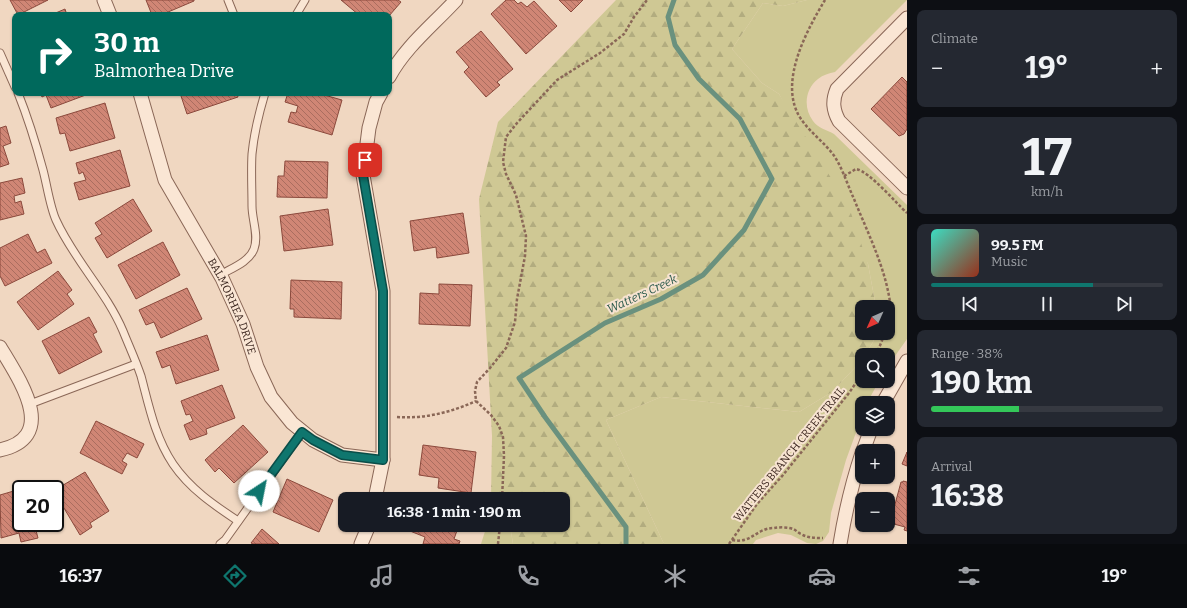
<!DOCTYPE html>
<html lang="en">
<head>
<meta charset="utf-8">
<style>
	body { margin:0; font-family:Bitter,serif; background:#242831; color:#f1f3f6; height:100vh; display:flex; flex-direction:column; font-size:15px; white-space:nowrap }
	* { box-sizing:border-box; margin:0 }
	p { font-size:13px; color:#9ea1a6 }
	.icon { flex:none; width:22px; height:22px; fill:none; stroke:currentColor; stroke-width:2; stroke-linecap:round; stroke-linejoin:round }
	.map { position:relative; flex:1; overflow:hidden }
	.details { display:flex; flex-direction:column; gap:10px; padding:10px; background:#0d0f14; width:280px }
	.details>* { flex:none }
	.banner { position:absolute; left:12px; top:12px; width:380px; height:84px; border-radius:8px; box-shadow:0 1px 3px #0004; background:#00695c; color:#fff; overflow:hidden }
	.needle { width:26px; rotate:225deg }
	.fabs { position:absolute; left:855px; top:300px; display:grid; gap:8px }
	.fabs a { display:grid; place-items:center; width:40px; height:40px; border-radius:8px; background:#171b24; box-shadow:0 1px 3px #0004; font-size:20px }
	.speed { position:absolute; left:12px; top:480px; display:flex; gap:8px; font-size:20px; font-weight:700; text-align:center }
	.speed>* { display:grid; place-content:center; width:52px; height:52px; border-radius:50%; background:#171b24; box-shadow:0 1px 3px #0004; line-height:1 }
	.speed .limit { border:2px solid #111; border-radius:6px; background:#fff; color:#111 }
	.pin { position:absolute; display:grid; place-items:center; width:34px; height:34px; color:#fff; margin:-17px; border-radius:8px; box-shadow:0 2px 6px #0006 }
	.me { position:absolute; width:44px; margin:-22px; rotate:34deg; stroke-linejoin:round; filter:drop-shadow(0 0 3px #0008) }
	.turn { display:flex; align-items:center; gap:14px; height:84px; padding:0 16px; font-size:18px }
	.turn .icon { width:52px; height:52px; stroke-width:2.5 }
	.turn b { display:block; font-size:28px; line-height:34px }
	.big { font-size:30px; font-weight:700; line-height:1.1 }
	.details .widget { flex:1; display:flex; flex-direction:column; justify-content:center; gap:6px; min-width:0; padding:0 14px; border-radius:8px; background:#242831 }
	.details .dial { align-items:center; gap:0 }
	.dial b { font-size:52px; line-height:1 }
	.song { display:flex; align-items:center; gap:12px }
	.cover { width:48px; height:48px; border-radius:6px; background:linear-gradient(135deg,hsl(170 70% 55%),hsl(10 70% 35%)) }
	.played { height:4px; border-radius:2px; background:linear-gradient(90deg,#0f766e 70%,#363941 70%) }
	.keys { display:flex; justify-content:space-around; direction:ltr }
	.heat { display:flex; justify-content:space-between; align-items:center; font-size:22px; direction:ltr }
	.charge { height:6px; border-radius:3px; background:linear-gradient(90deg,#34c759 38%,#363941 0) }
	.trip { position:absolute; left:338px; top:492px; width:232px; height:40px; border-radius:8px; background:#171b24; box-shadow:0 1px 3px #0004; font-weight:700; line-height:40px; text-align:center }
	.tabs { display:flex; height:64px; justify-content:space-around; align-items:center; background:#090b0e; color:#9ea1a6 }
	.tabs .icon { width:28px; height:28px }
	.tabs .selected { color:#0f766e }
	.tabs b { font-size:18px; color:#f1f3f6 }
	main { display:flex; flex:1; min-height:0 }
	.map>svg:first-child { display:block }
</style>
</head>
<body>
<main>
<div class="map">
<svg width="907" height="544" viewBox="0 0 907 544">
	<defs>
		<pattern id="forest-firs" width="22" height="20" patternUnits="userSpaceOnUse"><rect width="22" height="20" fill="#cfc894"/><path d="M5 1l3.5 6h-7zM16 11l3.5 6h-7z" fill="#b2ac7f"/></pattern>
		<pattern id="building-back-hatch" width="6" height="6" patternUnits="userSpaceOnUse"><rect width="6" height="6" fill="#d08675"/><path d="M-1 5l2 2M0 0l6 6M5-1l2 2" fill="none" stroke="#aa6d5f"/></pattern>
	</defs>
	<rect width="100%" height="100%" fill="#f0d7c1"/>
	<g fill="#cfc894">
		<path d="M807,0H907L835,72C829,73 823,75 818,79C805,89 803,108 813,121C818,128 827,130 834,134L907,205V339L888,366V355H865L873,342L876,333H888V307H876L868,264L779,94L762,83L732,49L763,3L783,6Z"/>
		<path d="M862,360V381H879L867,403H862V416L846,460L831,513L829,532L823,541L816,544L807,543L791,535L778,533L756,540L753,544H664L606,420L661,397L799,412L832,392Z"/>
		<path d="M487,525H510L513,544H481Z"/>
	</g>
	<path fill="url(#forest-firs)" d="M616,0H807L783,6L763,3L732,49L762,83L779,94L849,207L868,264L876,307H862V333H876L873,342L865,355H862V360L832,392L799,412L661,397L606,420L664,544H513L510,525H563V499H491L492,436L479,199L498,122Z"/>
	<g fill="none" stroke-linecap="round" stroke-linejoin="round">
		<path stroke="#6a917e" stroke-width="5" d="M626,544V527L545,417L519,378L605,323L661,299L703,275L744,230L772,179L740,119L699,79L675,45L668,17L674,0"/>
	</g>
	<g fill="url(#building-back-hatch)" stroke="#8b493c">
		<path d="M10,0H48L18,15Z"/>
		<path d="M146,0H194V1L161,15H152Z"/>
		<path d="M341,0H398L401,2L389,16L359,15Z"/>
		<path d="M506,0H514L518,4L521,2L527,7L534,1L557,26L526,54L491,14Z"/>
		<path d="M559,0H583L571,12Z"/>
		<path d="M65,9L67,15H51Z"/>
		<path d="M481,31L513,69L497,82L500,85L486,97L464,72L469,67L456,52Z"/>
		<path d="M902,77L907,82V129L904,134L899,136L871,109Z"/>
		<path d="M40,93H91L51,108L46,95L42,97Z"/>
		<path d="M180,93H237L238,97L187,114Z"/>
		<path d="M288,93H317L342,100L332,135L288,122L291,112L296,113L298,106L285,102Z"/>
		<path d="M105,103L115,138L70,151L65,133L60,134L56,118Z"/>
		<path d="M6,126L11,143L3,146L9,164L0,167V128Z"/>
		<path d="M120,150L130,186L79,200L74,183L86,180L83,172L79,174L76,163Z"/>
		<path d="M285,161L328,162L327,198L277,197L278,176H284Z"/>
		<path d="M22,178L25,193L14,196L15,203L21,201L24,214L0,220V183Z"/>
		<path d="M133,199L152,231L107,258L95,238L102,234L95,223Z"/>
		<path d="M328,209L333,245L284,251L280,216Z"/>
		<path d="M463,213L469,253L437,258L436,247L414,251L410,221Z"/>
		<path d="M28,234L37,253L45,249L52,263L5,286L0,276V248Z"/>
		<path d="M163,242L180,275L136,299L118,265Z"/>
		<path d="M58,271L72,290L67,294L74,304L38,330L17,302Z"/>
		<path d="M291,280L342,282L341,319L294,317V309H290Z"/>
		<path d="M439,284L472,285L470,326L419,324L420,293L439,294Z"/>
		<path d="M187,288L202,319L161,338L154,322L146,325L139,310Z"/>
		<path d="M89,317L97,332L93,334L102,352L59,374L42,341Z"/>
		<path d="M207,335L219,370L176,384L170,365L162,368L156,352Z"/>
		<path d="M222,385L235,418L206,429L207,434L190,440L184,425L193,421L190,414L186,415L181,401Z"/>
		<path d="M96,421L144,444L137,458L127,453L122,461L127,464L122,474L80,453Z"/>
		<path d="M243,425L268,452L234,483L219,468L215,472L205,460Z"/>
		<path d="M423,445L476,452L471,493L438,488L439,478L419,475Z"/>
		<path d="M907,452V466L902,464Z"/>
		<path d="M85,472L109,511L90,523L92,527L80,535L55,493V490Z"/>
		<path d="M287,479L333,500L319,532L273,512Z"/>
		<path d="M903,481L907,482V531L904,530L905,527L890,523L901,482H903Z"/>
		<path d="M24,488L21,489V523H34L38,538L21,542L19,533L1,538L0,495Z"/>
		<path d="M406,525H459L454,539L460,541L459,544H423L425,537L405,529Z"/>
		<path d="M262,529L279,544H253L251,543Z"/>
	</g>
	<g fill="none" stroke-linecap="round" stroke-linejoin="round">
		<g stroke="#8a6757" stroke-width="9">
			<g id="service">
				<path d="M228,0L234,15"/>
				<path d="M296,15L305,0"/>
				<path d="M0,53L15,87"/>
				<path d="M18,93C28,118 36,144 43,170C47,185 50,207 56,220C74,260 106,291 123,331C129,346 136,361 141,376C149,406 155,437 173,464C190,489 214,505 238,521"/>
				<path d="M220,275C232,268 249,262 254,249C259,236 252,220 252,206C252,189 251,171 252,154C254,133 259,113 265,93"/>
				<path d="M30,404L136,364"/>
				<path d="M220,544L225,540L302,432"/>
			</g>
		</g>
		<g stroke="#8a6757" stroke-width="15">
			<g id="minor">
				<path d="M104,0L110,15"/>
				<path d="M907,18L837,89C832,101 833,110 839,121L907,188"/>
				<path d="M389,77C405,47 433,25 456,0"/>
				<path id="s1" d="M140,93L165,180L222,278L243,324L257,367L271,397L292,423L313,440L342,455L383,460"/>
				<path d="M0,347C19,379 60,437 0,450"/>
				<path d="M883,403L907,361"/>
				<path d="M863,451L871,429"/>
				<path d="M375,499L383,460V291L363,175L369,128L376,102L381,93"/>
				<path d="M361,544L369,525"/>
				<path d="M840,544C845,513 852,483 862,453"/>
			</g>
		</g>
		<g stroke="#8a6757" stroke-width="2.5" stroke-dasharray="3 2" stroke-linecap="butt">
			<path d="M825,0C807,30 780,79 798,114C807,131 825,142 835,157C843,170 848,186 854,199C867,231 883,263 889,296C891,305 890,314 888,323"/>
			<path d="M844,176L856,169C869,171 896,203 907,213"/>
			<path d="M875,355L879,348L885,333"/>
			<path d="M397,417C425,419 452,412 476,401"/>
			<path d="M502,499L504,456L503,437L499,426L491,415L476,401L475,391L477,382L490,368L506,348L515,322L517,299L525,256L526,236L516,195L506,174L503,162L506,137L517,123L557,80L600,53L624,34L634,17L647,0"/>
			<path d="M732,540C752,544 756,528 774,528C780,527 788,527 793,529C796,530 798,533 801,534C808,538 815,538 823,538"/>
			<path d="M498,544L500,525"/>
			<path d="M729,544L757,504L783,475L849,393L862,374"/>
		</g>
		<use href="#service" stroke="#fae6d4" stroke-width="7"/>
		<use href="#minor" stroke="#fae6d4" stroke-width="13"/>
	</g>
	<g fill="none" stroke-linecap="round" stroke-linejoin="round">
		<g stroke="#0a4d48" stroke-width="10">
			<path id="route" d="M259,491L302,432L313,440L342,455L383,460V291L363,175L365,160"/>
		</g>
		<use href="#route" stroke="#0f766e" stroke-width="7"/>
	</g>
	<g text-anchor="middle" stroke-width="4" stroke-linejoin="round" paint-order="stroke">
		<g font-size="11" fill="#39241d" stroke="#f7e3d1">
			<text dy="4" stroke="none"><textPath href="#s1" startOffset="234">BALMORHEA DRIVE</textPath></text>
			<text transform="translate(789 454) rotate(-51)" y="4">WATTERS BRANCH CREEK TRAIL</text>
		</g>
		<g font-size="12" font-style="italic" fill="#2b5a4c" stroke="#f7e3d1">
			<text transform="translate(642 294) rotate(-25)" y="4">Watters Creek</text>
		</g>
	</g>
</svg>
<div class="fabs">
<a><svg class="needle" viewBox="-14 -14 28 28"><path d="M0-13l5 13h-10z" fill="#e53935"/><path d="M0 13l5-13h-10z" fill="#9ea1a6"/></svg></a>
<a><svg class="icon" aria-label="search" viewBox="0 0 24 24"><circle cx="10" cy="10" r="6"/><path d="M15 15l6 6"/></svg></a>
<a><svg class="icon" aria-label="layers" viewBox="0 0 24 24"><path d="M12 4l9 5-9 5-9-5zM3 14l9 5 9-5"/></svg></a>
<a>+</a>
<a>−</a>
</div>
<div class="speed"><div class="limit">20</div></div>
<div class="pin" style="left:365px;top:160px;background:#d93025"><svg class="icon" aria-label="arrive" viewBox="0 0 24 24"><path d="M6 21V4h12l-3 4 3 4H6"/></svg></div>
<svg class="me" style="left:259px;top:491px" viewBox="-20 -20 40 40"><circle r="19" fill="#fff"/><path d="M0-13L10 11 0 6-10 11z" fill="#0f766e"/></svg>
<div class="trip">16:38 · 1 min · 190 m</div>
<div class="banner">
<div class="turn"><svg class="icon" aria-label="right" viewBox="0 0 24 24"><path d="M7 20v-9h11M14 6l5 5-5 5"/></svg><div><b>30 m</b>Balmorhea Drive</div></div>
</div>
</div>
<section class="details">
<div class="widget"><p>Climate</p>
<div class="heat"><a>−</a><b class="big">19°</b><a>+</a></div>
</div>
<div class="widget dial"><b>17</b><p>km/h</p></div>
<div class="widget">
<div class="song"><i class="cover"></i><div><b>99.5 FM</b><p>Music</p></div></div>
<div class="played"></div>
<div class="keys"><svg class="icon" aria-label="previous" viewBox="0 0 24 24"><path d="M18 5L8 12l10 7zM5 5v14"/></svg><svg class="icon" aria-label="pause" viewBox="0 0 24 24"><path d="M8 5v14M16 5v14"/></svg><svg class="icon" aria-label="next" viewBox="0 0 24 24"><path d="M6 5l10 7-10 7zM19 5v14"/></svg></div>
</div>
<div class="widget"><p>Range · 38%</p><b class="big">190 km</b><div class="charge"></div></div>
<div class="widget"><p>Arrival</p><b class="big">16:38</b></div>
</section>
</main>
<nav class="tabs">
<b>16:37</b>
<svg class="icon selected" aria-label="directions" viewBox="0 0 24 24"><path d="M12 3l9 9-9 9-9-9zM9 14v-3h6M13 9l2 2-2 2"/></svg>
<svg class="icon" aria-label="music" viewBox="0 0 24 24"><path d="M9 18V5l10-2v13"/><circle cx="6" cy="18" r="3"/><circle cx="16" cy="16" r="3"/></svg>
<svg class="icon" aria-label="phone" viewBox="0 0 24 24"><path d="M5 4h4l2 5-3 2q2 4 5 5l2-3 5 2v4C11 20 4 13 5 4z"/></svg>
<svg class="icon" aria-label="climate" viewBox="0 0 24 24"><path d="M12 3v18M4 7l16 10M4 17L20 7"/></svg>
<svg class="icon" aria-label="car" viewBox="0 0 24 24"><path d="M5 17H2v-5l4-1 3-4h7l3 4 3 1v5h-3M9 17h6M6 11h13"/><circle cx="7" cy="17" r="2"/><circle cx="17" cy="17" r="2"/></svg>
<svg class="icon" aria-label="filters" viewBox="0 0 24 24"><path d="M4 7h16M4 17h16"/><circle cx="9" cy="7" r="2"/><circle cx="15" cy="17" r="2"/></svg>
<b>19°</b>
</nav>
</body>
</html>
